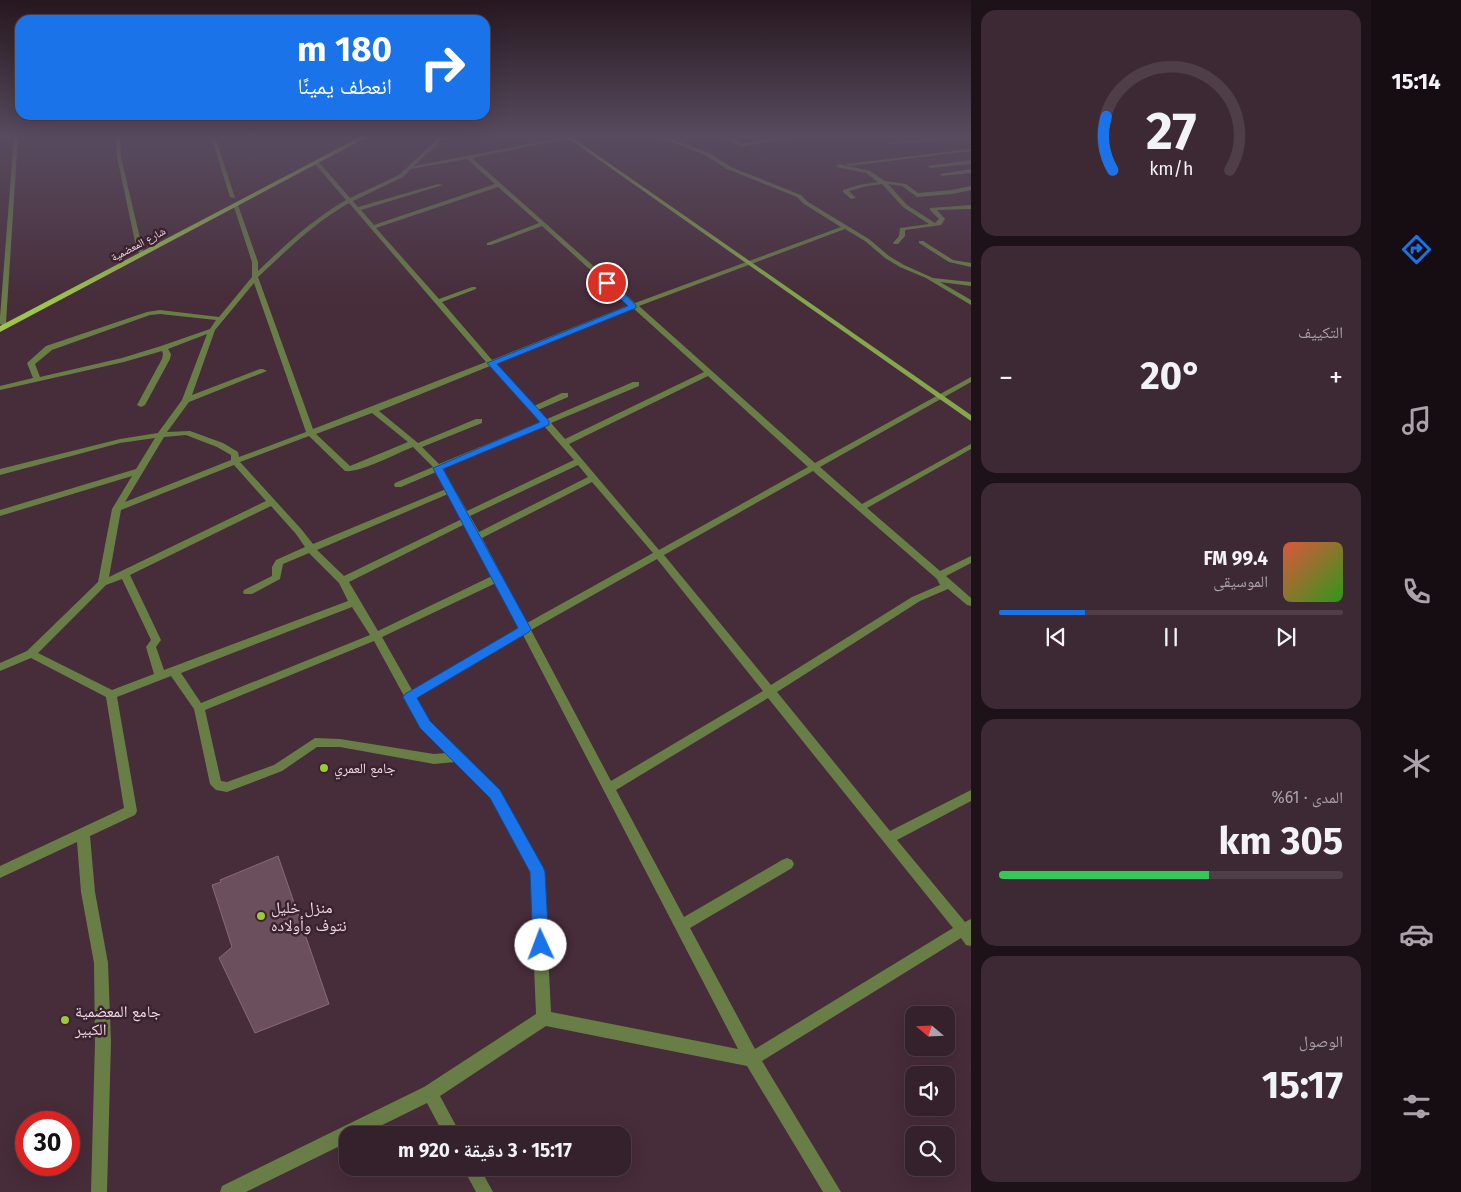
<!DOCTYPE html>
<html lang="ar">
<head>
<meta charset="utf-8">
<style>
	body { margin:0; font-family:"Fira Sans","Noto Naskh Arabic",sans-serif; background:#3d2933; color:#f1f3f6; direction:rtl; height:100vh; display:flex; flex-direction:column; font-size:19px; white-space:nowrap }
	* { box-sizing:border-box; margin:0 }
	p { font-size:16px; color:#aaa3a9 }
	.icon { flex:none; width:28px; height:28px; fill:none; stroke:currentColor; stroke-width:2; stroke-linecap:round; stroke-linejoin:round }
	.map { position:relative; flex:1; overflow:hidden; direction:ltr }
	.panel { display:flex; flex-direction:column; gap:10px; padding:10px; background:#1d1218; width:400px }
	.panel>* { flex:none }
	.top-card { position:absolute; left:15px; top:15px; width:475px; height:105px; border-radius:15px; box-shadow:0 5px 20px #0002,0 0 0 1px #4f3e47; direction:rtl; background:#1a73e8; color:#fff; overflow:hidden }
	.needle { width:32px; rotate:289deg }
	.tools { position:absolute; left:905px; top:1006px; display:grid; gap:10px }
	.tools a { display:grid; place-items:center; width:50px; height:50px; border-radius:10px; background:#35212b; box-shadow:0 5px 20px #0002,0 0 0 1px #4f3e47; font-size:25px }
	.speed { position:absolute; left:15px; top:1111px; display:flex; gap:10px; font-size:25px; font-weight:700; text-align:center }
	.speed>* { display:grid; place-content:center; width:65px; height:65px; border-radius:50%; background:#35212b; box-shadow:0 5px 20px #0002,0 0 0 1px #4f3e47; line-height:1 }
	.speed .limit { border:8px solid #d22; background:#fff; color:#111 }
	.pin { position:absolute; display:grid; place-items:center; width:42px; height:42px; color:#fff; margin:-21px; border:2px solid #fff; border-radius:50%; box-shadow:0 1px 5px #0007 }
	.me { position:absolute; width:55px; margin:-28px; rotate:358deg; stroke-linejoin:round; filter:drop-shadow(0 0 4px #0008) }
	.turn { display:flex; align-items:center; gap:18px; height:105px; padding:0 15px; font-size:22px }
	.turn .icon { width:65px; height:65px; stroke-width:2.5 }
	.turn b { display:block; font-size:35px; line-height:42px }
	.big { font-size:38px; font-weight:700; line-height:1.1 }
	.panel .card { flex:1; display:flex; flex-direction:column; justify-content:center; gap:8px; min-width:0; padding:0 18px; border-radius:15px; background:#3d2933 }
	.panel .dial { align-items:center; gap:0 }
	.dial svg { height:130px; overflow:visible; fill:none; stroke:#4f3e47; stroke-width:7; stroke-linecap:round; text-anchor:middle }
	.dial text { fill:#f1f3f6; stroke:none }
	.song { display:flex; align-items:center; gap:15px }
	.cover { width:60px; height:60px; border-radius:8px; background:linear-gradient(135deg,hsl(10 70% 55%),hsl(110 70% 35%)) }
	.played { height:5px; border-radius:2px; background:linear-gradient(90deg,#1a73e8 25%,#4f3e47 25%) }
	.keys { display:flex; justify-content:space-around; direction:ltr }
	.heat { display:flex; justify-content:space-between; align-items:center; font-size:28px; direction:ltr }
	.charge { height:8px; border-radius:4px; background:linear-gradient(90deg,#34c759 61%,#4f3e47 0) }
	.trip { position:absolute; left:339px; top:1126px; width:292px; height:50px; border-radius:15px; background:#35212b; box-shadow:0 5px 20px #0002,0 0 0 1px #4f3e47; font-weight:700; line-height:50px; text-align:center; direction:rtl }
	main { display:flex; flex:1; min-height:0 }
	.tabs { display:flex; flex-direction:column; width:90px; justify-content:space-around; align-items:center; background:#150d11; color:#aaa3a9 }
	.tabs .icon { width:35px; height:35px }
	.tabs .current { color:#1a73e8 }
	.tabs b { font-size:22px; color:#f1f3f6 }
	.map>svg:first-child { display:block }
</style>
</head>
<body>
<main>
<nav class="tabs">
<b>15:14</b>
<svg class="icon current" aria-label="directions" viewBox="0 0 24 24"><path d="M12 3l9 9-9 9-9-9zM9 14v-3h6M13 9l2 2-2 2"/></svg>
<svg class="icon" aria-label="music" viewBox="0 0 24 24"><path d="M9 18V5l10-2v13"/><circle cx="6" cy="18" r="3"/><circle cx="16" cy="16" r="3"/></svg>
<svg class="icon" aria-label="phone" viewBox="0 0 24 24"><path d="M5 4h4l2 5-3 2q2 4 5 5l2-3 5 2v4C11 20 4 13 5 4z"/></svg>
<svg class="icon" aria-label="climate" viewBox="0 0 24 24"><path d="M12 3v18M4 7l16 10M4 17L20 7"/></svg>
<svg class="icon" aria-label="car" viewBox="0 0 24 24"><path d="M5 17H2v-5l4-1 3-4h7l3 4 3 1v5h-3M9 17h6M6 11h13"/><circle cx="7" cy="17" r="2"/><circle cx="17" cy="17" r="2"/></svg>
<svg class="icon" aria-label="filters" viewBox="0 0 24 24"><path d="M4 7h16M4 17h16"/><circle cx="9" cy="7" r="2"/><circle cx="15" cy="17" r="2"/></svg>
</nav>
<section class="panel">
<div class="card dial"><svg viewBox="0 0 100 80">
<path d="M14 69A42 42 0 1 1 86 69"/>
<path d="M14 69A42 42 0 0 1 10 36" stroke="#1a73e8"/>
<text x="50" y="56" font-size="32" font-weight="700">27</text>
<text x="50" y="72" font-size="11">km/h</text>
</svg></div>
<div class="card"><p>التكييف</p>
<div class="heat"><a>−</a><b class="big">20°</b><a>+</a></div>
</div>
<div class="card">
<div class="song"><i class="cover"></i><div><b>99.4 FM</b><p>الموسيقى</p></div></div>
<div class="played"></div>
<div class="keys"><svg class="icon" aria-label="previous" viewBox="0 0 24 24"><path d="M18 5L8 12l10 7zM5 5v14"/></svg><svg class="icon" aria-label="pause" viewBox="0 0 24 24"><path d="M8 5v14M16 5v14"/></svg><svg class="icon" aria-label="next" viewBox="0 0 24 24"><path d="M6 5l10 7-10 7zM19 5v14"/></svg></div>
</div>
<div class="card"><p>المدى · 61%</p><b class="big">305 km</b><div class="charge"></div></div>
<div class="card"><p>الوصول</p><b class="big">15:17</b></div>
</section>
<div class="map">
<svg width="971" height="1192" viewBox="0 0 971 1192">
	<rect width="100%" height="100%" fill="#472c39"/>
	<path fill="#6c4f5d" stroke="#886978" d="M278,856L329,1004L255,1033L219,958L232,947L212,885L221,882L220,880Z"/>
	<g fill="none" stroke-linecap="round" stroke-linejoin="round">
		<g fill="#697e47" fill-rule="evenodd">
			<path d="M14,136H18L6,323L3,325L0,324V317Z"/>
			<path d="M116,136H120L121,157L143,251L140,253L137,251L117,157Z"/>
			<path d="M211,136H215L235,198L230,197Z"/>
			<path d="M441,136H446L414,166L571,136H580L472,158L635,303L841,227L804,204L797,197L727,169L705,155L657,136H663L709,153L731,167L801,195L808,202L869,239L889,256L904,265L933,278L971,282V286L940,282L971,300V305L926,278L900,267L885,258L865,241L845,229L639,306L815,463L971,377V382L820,467L862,504L971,444V449L867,508L940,571L971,556V563L946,576L971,598V606L967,605L948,589L920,601L777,692L890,831L971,790V801L897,840L965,922L971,919V946L966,945L961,938L762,1061L841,1192H823L747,1066L546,1026L440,1096L461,1135H444L427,1103L362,1135H348V1142L246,1192H220L222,1186L424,1087L536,1014L530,872L491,797L455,762L434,764L340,747H317L282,771L227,792L216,790L210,784L194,709L171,676L117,697L137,811L135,815L90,836L95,892L108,963L111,1042L107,1192H91L95,1042L94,963L81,892L77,842L0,878V866L124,808L106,697L31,658L0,671V663L27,651L98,582L112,509L132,476L0,516V510L136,469L155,438L120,443L0,475V469L120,439L158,433L182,400L207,334L168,349L171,354L170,359L145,405L141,407L137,405L162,359L163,354L162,351L124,362L0,390V386L33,378L27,363L46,346L147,312L160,310L219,317L252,277V262L233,204L238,205L258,262V271C286,244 313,219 346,200L314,163V161H318L350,198L399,175ZM467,159L495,184L374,225L361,210L443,185L438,184L358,207L353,201L403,177L411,169ZM498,187L539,223L487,243V245H491L542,226L629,305L492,360L442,302L476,289V287H472L439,299L376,228ZM349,203L486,362L313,429L258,277C287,250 314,223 349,203ZM254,283L306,432L239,457L238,452L223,443L190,431L167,432L189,402L267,371L263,369H260L192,395L215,330ZM633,308L704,372L565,439L551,423L639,386V382H633L547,419L538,410L568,397V393H562L534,406L496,364ZM160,314L216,320L210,329L161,346L122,358L40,377L35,364L52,350L150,315ZM490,366L540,422L439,464L422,447L482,423V419H476L418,443L379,411ZM708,376L808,467L659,550L569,444ZM372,413L408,442L350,466L316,434ZM544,426L574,460L467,511L443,469ZM186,435L217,447L231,455V460L125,502L164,437ZM309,436L345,471C360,473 397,453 413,447L433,467L395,483L394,485L395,487H401L436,472L446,489L313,544L302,530L240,462ZM234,465L266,501L109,577L121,510ZM578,465L588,477L479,532L470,516ZM813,471L937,579L940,585L912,597L771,685L664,555ZM592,482L653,553L527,623L482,538ZM448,494L462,519L344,576L317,550ZM271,506L296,534L305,547L276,560L272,567V576L244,590L243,592L244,594H252L280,579L283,564L309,553L339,583L348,601L164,670L156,647L161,640L130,575ZM465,524L472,536L470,538L474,541L492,576L378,631L349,582ZM657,559L763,691L611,781L531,630ZM122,579L151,640L146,647L154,674L112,690L38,653L106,585ZM496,583L519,628L412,690L382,637ZM352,607L370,635L201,703L181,673ZM523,635L738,1049L551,1012L544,872L499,791L429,721L416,698ZM374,641L421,727L447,753L434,754L340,739L315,738L274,765L227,782L221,781L205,710ZM768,698L953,928L755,1049L690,928L792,868L794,864L792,860L787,858L782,860L684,917L616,790Z"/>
			<path d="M722,136H727L742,144L785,136L789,137L741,147Z"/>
			<path d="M961,136L967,137L892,144L890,143Z"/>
			<path d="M971,149V151L849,166L846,164Z"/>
			<path d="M971,160V164L930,168L927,166Z"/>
			<path d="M838,164L870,171L885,181L906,184L918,193L952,190L971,186V190L952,194L917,197L902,186L888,184L907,205L935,223L939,219L930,210V208L971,205V209L937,210L945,219L941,225L905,230V236L898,244H894L893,243L899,236L900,228L929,224L903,207L882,184L867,186L849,191L856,198L851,199L843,192V190L859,185L878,182L866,173L836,167Z"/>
			<path d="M971,169V173L942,176L939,174Z"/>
			<path d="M919,241H923L953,260L971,263V267L949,262L919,243Z"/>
			<path d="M463,1168H480L493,1192H476Z"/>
		</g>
		<path fill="#85a64c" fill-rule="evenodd" d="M565,136H570L971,415V421Z"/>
		<path fill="#9bc54d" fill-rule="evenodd" d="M362,136H369L0,332V326Z"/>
	</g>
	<linearGradient id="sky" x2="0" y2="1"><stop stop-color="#27181f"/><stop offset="0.45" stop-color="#584b5f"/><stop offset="1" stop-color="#584b5f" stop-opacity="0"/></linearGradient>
	<rect width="971" height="303" fill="url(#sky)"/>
	<path fill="#1a73e8" stroke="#114b97" d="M605,281H610L636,305V308L497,364L549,421V425L443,469L531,629L529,632L417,698L430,721L500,790L543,867L545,872L549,945L546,950L541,952L535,950L533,945L530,872L490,798L420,728L403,697L405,694L518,628L433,468L540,422L487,363L628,306L605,284Z"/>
	<g fill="#9acb34" stroke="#3c222f" stroke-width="2">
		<circle cx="324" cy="768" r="5"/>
		<circle cx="261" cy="916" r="5"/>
		<circle cx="65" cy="1020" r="5"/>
	</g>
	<g text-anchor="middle" stroke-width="5" stroke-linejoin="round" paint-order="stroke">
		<g font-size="11" fill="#eedce4" stroke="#3c222f">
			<text transform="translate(138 244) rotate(-28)" y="4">شارع المعضمية</text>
		</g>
		<g font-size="14" fill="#eedce4" stroke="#3c222f" text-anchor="start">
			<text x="334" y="773">جامع العمري</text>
		</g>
		<g font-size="16" fill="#eedce4" stroke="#3c222f" text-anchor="start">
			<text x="271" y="913">منزل خليل<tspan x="271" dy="18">نتوف وأولاده</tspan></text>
			<text x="75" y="1017">جامع المعضمية<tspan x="75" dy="18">الكبير</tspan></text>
		</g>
	</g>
</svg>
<div class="tools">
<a><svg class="needle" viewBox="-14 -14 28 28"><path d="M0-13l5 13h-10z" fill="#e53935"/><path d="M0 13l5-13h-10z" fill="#aaa3a9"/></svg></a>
<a><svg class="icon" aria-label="sound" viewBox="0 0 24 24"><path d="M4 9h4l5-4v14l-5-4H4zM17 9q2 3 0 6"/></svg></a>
<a><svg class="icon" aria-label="search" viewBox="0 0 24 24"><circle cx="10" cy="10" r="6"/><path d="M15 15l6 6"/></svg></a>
</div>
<div class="speed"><div class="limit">30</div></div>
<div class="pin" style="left:607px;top:283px;background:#d93025"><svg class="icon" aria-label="arrive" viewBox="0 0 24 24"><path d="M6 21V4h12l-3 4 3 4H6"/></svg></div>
<svg class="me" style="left:541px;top:945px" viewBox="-20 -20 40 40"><circle r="19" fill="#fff"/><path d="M0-13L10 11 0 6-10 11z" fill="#1a73e8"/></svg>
<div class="trip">15:17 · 3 دقيقة · 920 m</div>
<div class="top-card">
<div class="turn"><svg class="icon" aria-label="right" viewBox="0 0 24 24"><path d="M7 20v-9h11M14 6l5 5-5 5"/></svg><div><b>180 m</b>انعطف يمينًا</div></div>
</div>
</div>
</main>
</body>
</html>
